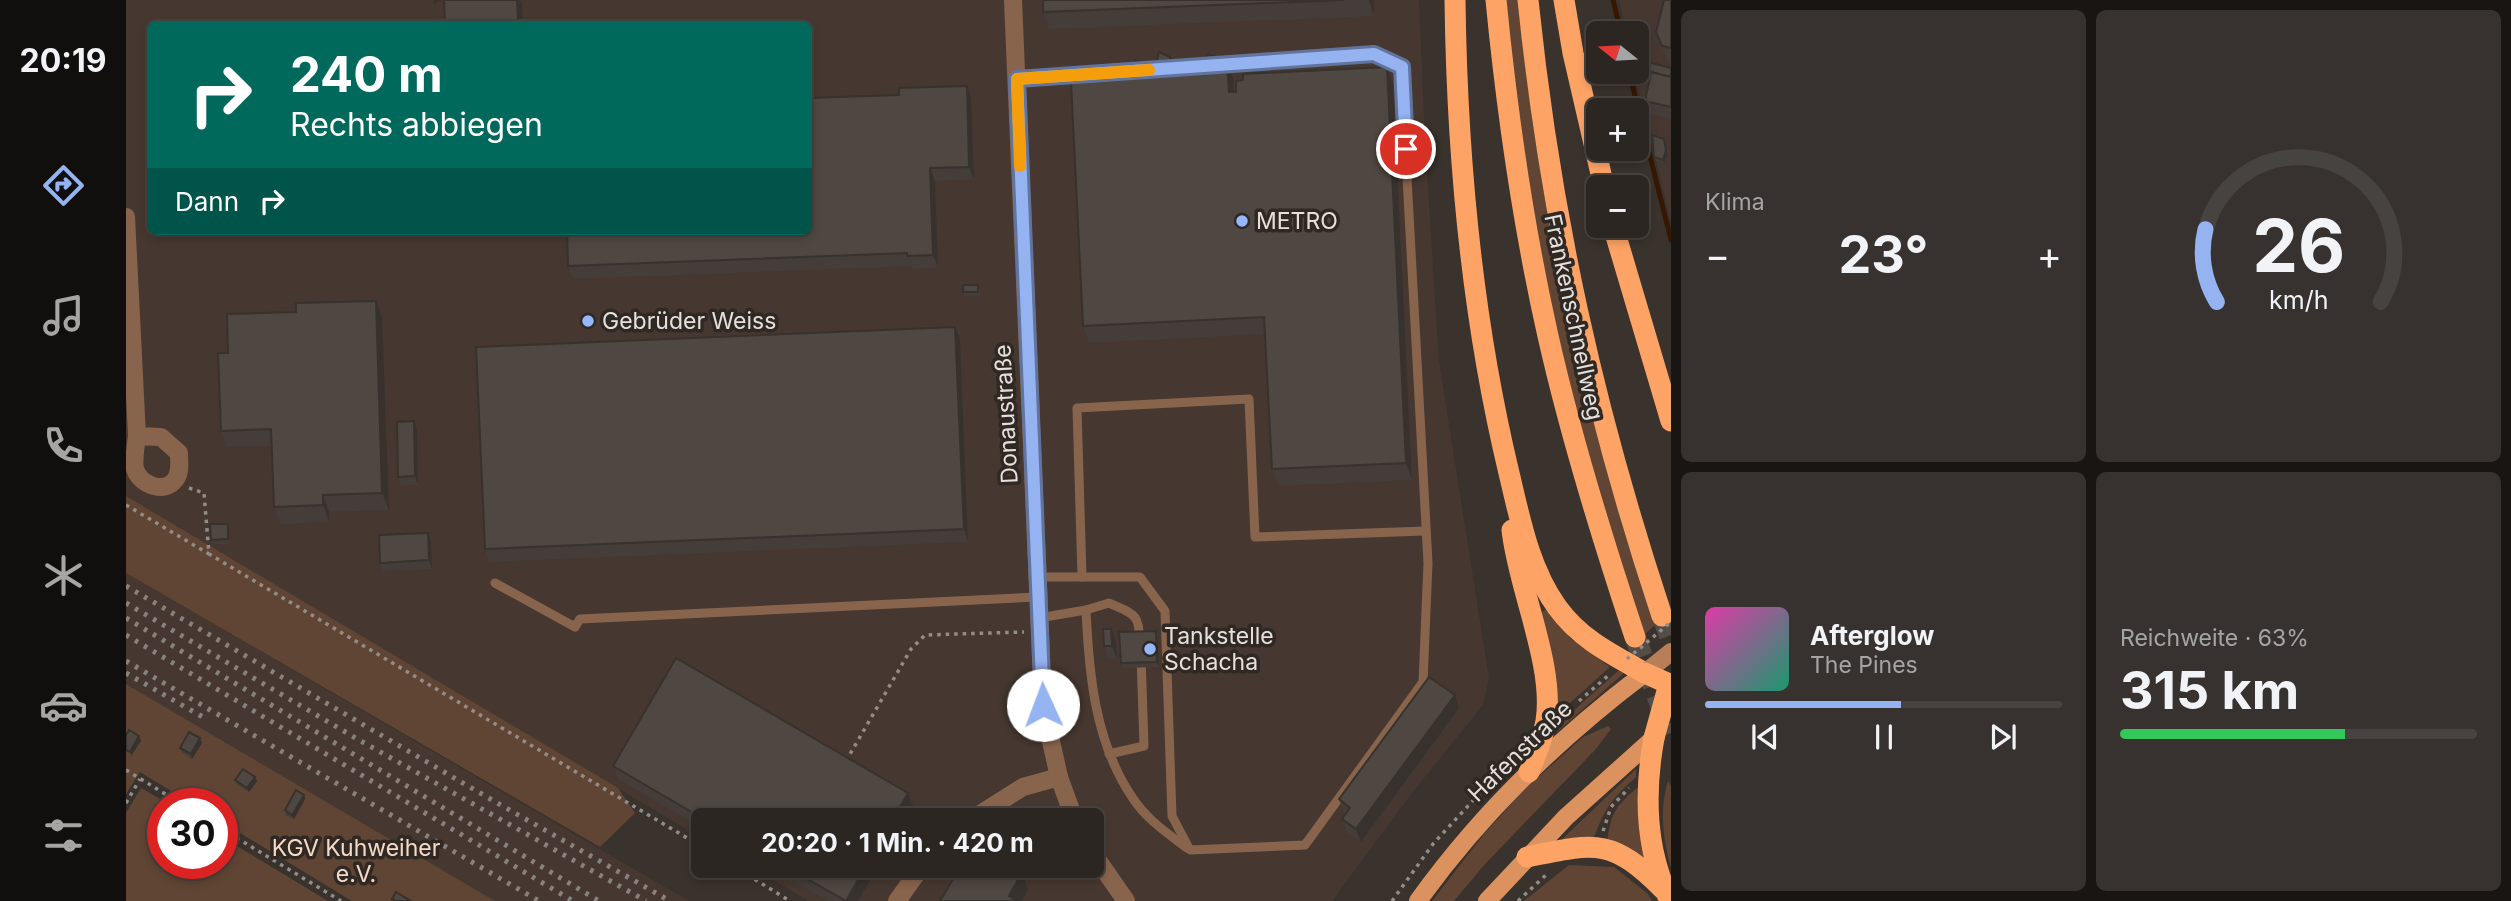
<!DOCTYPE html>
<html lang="de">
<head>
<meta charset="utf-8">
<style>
	body { margin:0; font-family:Inter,sans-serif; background:#37322f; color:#f1f3f6; height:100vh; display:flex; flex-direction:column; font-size:26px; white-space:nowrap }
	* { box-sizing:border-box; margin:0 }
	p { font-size:23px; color:#a6a5a5 }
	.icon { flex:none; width:38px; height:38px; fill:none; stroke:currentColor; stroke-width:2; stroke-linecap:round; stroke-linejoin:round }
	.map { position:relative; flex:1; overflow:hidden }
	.panel { display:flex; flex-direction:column; gap:10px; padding:10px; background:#181513; width:840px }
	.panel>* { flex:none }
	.guide { position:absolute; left:21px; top:21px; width:665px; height:214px; border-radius:10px; box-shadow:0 4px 10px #0003,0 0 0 2px #474340; background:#00695c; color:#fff; overflow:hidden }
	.needle { width:46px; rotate:288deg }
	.fabs { position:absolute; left:1460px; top:21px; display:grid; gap:14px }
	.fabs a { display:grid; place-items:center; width:63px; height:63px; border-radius:10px; background:#2b2622; box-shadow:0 4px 10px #0003,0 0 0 2px #474340; font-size:35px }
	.speed { position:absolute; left:21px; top:788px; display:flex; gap:14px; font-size:35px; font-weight:700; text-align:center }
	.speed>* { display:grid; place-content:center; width:91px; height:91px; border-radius:50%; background:#2b2622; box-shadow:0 4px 10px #0003,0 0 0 2px #474340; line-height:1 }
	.speed .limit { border:10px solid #d22; background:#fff; color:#111 }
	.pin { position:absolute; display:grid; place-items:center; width:60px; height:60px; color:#fff; margin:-30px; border:4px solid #fff; border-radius:50%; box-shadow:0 2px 7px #0007 }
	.me { position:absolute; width:77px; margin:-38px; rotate:358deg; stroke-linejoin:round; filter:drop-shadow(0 0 5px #0008) }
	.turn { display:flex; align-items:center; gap:24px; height:147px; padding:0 28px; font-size:32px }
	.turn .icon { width:91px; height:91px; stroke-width:2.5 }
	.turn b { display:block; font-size:49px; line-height:60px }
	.then { display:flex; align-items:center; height:66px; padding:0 28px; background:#0003; gap:14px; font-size:26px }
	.big { font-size:52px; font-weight:700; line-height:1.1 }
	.panel .widget { flex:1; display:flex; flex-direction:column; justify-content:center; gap:10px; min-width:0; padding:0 24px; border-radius:10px; background:#37322f }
	.panel .dial { align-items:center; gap:0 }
	.dial svg { height:182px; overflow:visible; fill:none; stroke:#474340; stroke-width:7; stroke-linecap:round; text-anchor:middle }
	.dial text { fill:#f1f3f6; stroke:none }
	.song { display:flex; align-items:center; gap:21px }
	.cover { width:84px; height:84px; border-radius:10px; background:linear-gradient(135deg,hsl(320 70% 55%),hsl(160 70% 35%)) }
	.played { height:7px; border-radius:4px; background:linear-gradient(90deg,#95b2f1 55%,#474340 55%) }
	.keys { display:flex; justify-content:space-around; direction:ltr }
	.heat { display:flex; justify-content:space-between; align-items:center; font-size:38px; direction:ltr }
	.charge { height:10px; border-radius:5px; background:linear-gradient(90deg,#34c759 63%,#474340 0) }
	.panel .tiles { flex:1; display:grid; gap:10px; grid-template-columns:repeat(2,1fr) }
	.trip { position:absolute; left:565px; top:808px; width:413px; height:70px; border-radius:10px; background:#2b2622; box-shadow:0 4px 10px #0003,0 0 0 2px #474340; font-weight:700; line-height:70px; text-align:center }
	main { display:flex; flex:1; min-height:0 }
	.tab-bar { display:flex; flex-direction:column; width:126px; justify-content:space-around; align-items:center; background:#110f0e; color:#a6a5a5 }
	.tab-bar .icon { width:49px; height:49px }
	.tab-bar .on { color:#95b2f1 }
	.tab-bar b { font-size:32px; color:#f1f3f6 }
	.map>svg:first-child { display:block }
</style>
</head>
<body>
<main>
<nav class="tab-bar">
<b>20:19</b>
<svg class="icon on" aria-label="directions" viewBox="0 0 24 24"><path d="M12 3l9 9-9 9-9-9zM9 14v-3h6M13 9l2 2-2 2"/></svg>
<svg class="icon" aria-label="music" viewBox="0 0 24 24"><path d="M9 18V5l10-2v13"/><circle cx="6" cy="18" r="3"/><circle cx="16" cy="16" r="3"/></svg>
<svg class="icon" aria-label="phone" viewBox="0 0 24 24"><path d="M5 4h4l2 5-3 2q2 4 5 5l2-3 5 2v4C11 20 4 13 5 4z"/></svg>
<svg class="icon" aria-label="climate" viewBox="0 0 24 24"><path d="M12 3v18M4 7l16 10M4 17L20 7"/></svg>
<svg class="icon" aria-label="car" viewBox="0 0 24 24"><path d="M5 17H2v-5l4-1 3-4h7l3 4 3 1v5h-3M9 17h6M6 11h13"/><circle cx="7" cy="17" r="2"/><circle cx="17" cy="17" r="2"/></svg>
<svg class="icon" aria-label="filters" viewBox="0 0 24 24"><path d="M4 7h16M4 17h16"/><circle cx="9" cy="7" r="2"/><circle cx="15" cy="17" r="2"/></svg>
</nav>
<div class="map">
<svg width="1545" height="901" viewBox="0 0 1545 901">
	<rect width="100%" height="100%" fill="#39322d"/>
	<g fill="#463830" fill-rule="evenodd">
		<path d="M0,0H307L308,4L315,0H1293L1299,142L1313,361L1363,678L1357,705L1283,797L1206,901H682L624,866H966V821H578L577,839L0,496ZM24,24H682V231H24Z"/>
		<path d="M1493,0H1545V222L1508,72H1510V33H1500Z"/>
		<path d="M0,573L563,901H369L0,684Z"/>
	</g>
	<g fill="#604534">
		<path d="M1379,0H1392C1413,216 1459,419 1529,625L1519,634C1472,498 1432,358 1408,217C1395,145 1388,72 1379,0Z"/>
		<path d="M0,496L492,788L509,813L474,847L0,573Z"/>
		<path d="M1421,609L1444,638L1484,667L1435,711H1431L1414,613Z"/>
		<path d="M1492,671L1498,673L1431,732L1429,730L1430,726Z"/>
		<path d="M0,684L369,901H226L96,822V803H65L14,772L0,794Z"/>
		<path d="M1482,726L1485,729L1469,750L1359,864L1328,901H1306L1358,834L1400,788L1457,737Z"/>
		<path d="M1510,769V777C1485,799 1479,808 1467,840L1433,842Z"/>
		<path d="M1542,781L1545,786V868C1537,839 1533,810 1542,781Z"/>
		<path d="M1512,787L1514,818L1522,866L1481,842C1485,812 1490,806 1512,787Z"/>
		<path d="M15,788L41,803H37V863H96V837L202,901H0V813Z"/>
		<path d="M1443,865L1488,867L1522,894L1526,901H1398Z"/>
	</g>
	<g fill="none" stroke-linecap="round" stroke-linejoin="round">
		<g stroke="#351702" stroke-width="5">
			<path d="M1487,0L1495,33"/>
			<path d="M1503,72L1545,240"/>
		</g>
		<g stroke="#534c47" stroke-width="21" stroke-dasharray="21 10" stroke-linecap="butt">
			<path d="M1536,616L1545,639"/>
			<path d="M1509,637L1545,733"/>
		</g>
		<g stroke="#938d89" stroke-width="3.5" stroke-dasharray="3.5 5" stroke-linecap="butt">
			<path d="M63,488L78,493L83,554L578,848"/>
			<path d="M0,505L83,554"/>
			<path d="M1453,701L1484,674"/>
			<path d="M720,761L785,649L799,635L898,632"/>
			<path d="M0,770L54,803"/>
			<path d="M0,803L14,779"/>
			<path d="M96,829L215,901"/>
			<path d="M1477,831L1485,807L1503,788"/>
			<path d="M607,866L664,901"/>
			<path d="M1266,901L1307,844L1389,755"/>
			<path d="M1392,901L1421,874"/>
		</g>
		<g stroke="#89644c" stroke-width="9">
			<path d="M891,79L995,72"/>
			<path d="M912,577H1014L1039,611L1046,816L1064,850L1179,845L1297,682L1302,563L1275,67L1248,54L1037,69"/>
			<path d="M956,577L951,408L1123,399L1129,537L1299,531"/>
			<path d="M369,583L449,627L454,619L912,597"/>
			<path d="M960,610C963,675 969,742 1006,797C1020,819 1041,833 1061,848"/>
			<path d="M913,618L960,610L983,603C1009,615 1013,613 1014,642"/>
			<path d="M983,754L1018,746L1015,656"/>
		</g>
		<g stroke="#89644c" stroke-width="18">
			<path d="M887,0L917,705L933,777L949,821"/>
			<path d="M0,217L11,436C10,445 7,460 9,469C14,485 38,494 49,480C55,473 53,462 53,453L35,437L11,436"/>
			<path d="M843,821L897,787L933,777"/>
			<path d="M966,852L1000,901"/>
			<path d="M771,901L796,866"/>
		</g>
		<g stroke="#dc925f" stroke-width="18">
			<path d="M1292,901C1355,813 1433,738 1519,673"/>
			<path d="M1361,901L1440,817L1528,738"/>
		</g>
		<g stroke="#fea366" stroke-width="21">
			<path d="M1329,0C1331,159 1346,319 1383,473C1394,519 1403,568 1431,607C1454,639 1485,654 1519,673"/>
			<path d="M1370,0C1381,113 1397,225 1422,336C1445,438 1476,538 1509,637"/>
			<path d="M1402,0C1424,215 1468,411 1536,616"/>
			<path d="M1438,0L1447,53L1478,187"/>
			<path d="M1487,226L1545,421"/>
			<path d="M1386,530C1392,588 1429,665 1420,721C1417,738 1410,755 1403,772"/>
			<path d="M1528,738C1518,793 1519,850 1544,901"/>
			<path d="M1401,857C1469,843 1485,837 1537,889"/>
		</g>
		<g stroke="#88827e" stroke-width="5" stroke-dasharray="3.5 7" stroke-linecap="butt">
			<path d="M0,586L366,800L544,901"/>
			<path d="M0,603L233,740L520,901"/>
			<path d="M0,618L473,901"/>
			<path d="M0,635L447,901"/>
			<path d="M0,661L413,901"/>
			<path d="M0,673L82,720"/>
		</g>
		<path stroke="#938d89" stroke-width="3.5" stroke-dasharray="3.5 5" stroke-linecap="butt" d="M1501,659L1545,622"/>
		<path stroke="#b87e57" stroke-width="18" d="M1519,673L1545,652"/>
		<path stroke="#fea366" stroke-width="21" d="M1519,673L1543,684L1528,738"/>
	</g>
	<g fill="#443d39">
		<path d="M916,0H1248V16L923,29L917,12V1Z"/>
		<path d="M1545,0V63H1542L1530,32Z"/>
		<path d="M1044,57L1050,73H1056L1072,63L1075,72L1101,61L1107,78L1108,92L1261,67L1267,84L1286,480L1152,486L1146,469L1139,334L963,343L957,326L984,80L1007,70L1029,67Z"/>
		<path d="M1545,68V119L1523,114L1519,101L1523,83L1509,80L1506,72Z"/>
		<path d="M845,99L848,179L809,181L812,267L786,269L785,266L447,279L442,266Z"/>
		<path d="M1538,139L1541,155L1538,164L1530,161L1528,157Z"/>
		<path d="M852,285L854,289V296L839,297L837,292Z"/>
		<path d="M256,317L263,510L203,512V522L154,524L148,507L146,446L101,447L95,431L102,353Z"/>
		<path d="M834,339L842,542L363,562L359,549Z"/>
		<path d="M288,421L291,430L292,485H275L272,477Z"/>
		<path d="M103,528L104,544H86L85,540Z"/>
		<path d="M305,541L306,569L257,571L254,563Z"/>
		<path d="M1031,635L1033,667L996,668L995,663Z"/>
		<path d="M990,642L991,659H982L978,646Z"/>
		<path d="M1329,695L1333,708L1235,842L1221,832L1216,819L1220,814L1218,812L1213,799Z"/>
		<path d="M76,743L66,759L56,752L54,748Z"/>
		<path d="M487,766L787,806L778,821H578V829L492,779Z"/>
		<path d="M129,777L131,781L123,792L111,784L109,780Z"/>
		<path d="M178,795L179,799L168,819L160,815L159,810Z"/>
		<path d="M642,866H752L732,901H702Z"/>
	</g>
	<g fill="#37322e">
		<path d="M391,0H394L396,4L397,24H393L392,22Z"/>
		<path d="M1243,0H1248V16Z"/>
		<path d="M1044,57L1050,73H1045Z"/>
		<path d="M1101,61L1107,78L1109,109L1103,92Z"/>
		<path d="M1261,67L1267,84L1286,480L1280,463Z"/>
		<path d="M841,86L845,99L848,179L843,167Z"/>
		<path d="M1538,139L1541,155L1538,164L1537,160Z"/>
		<path d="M804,168L809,181L812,267L807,255Z"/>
		<path d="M250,301L256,317L263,510L256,493Z"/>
		<path d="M829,327L834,339L842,542L838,529Z"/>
		<path d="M288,421L291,430L292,485L289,476Z"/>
		<path d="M197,495L203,512V522L197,505Z"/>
		<path d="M302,533L305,541L306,569L303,560Z"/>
		<path d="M985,629L990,642L991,659L986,646Z"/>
		<path d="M1030,631L1031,635L1033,667L1031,662Z"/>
		<path d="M1329,695L1333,708L1235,842L1230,829Z"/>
		<path d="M13,736L15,741L5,756L4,752Z"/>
		<path d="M74,738L76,743L66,759L65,754Z"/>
		<path d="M129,777L131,781L123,792L121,788Z"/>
		<path d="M782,793L787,806L778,821H766Z"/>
		<path d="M178,795L179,799L168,819L166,815Z"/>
		<path d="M740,866H752L732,901H720Z"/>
		<path d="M896,873L902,890L896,901H884L883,896Z"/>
	</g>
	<g fill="#4f4742" stroke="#37322e" stroke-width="2">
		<path d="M318,0H391L392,22L379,23V24H319Z"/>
		<path d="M917,0H1218L917,12Z"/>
		<path d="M1538,0H1545V48L1536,46L1530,32Z"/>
		<path d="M1033,52L1044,57L1045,73H1056V64L1072,63L1073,72H1076L1081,54L1101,61L1103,92H1110V81L1117,80V74L1261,67L1280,463L1146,469L1138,317L957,326L945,82L984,80L987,65L1007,70L1009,60L1029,67Z"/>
		<path d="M1510,59L1545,68V77L1525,72V76L1508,72H1510Z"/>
		<path d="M1525,72L1545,77V107L1519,101Z"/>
		<path d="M841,86L843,167L804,168L807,255L781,256V253L442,266L441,231H682V98L773,95V88Z"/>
		<path d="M1526,135L1538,139L1540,150L1537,160L1528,157Z"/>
		<rect x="837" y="285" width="15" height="7"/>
		<path d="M250,301L256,493L197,495V505L148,507L145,429L95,431L92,353H102L101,314L170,312V303Z"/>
		<path d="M829,327L838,529L359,549L350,347Z"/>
		<path d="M288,421L289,476L272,477L271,422Z"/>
		<path d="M84,524H102V539L85,540Z"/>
		<path d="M302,533L303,560L254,563L253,535Z"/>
		<path d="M977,629H985L986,646H978Z"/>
		<path d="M1030,631L1031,662L995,663L993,632Z"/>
		<path d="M550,658L782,793L766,821H581L487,766Z"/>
		<path d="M1303,677L1329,695L1230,829L1216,819L1224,808L1213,799Z"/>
		<path d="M3,730L13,736L4,752L0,750V735Z"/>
		<path d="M63,732L74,738L65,754L54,748Z"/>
		<path d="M117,769L129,777L121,788L109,780Z"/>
		<path d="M170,790L178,795L166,815L159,810Z"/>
		<path d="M659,866H740L720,901Z"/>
		<path d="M835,866H885L896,873L883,896L891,901H814Z"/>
		<path d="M270,892L285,901H270L266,899Z"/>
	</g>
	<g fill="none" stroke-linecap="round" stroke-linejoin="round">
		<g stroke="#61749d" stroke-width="18">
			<path id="route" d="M917,705L891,79L1248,54L1276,67L1280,149"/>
		</g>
		<use href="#route" stroke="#95b2f1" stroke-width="12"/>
		<path stroke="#f59e0b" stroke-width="12" d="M894,166L891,79L1023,70"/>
	</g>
	<g fill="#94b7fd" stroke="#2f2823" stroke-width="2.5">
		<circle cx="1116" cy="221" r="7"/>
		<circle cx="462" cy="321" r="7"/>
		<circle cx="1024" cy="649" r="7"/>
	</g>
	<g text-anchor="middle" stroke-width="7" stroke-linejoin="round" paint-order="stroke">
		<g font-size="23" fill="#e5e0dd" stroke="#2f2823" text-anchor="start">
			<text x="1130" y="229">METRO</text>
			<text x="476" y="329">Gebrüder Weiss</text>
			<text x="1038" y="644">Tankstelle<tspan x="1038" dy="26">Schacha</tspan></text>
		</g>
		<g font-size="23" fill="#e5e0dd" stroke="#2f2823">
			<text transform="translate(1448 317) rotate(78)" y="8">Frankenschnellweg</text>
			<text transform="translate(880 414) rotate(-93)" y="8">Donaustraße</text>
			<text transform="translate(1394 751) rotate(-44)" y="8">Hafenstraße</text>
		</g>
		<g font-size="23" fill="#f7d9c7" stroke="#2f2823">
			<text x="230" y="856">KGV Kuhweiher<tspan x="230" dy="26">e.V.</tspan></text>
		</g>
	</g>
</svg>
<div class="fabs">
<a><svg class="needle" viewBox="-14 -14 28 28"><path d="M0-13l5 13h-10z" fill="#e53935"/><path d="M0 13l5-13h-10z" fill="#a6a5a5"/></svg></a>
<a>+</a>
<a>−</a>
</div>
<div class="speed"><div class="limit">30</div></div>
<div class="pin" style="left:1280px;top:149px;background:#d93025"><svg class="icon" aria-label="arrive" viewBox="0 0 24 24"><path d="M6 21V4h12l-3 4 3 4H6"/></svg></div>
<svg class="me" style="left:917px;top:705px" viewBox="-20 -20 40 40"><circle r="19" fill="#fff"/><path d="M0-13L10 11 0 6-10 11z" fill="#95b2f1"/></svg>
<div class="trip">20:20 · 1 Min. · 420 m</div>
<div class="guide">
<div class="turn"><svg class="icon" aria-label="right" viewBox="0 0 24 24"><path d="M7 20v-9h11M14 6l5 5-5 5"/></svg><div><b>240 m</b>Rechts abbiegen</div></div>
<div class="then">Dann<svg class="icon" aria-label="right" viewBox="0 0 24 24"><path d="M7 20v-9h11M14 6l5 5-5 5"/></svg></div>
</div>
</div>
<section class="panel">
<div class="tiles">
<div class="widget"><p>Klima</p>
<div class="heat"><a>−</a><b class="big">23°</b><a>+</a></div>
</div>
<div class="widget dial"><svg viewBox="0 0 100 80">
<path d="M14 69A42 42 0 1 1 86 69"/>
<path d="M14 69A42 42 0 0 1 9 37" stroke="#95b2f1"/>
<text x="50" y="56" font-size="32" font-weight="700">26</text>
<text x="50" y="72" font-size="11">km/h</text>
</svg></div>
<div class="widget">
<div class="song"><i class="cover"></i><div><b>Afterglow</b><p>The Pines</p></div></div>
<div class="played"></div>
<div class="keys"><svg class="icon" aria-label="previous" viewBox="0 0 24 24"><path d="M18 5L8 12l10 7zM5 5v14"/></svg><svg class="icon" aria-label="pause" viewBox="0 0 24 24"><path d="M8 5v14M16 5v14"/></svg><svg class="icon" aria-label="next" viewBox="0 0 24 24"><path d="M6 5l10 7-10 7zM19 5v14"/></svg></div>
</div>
<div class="widget"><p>Reichweite · 63%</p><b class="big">315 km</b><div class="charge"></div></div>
</div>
</section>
</main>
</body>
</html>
